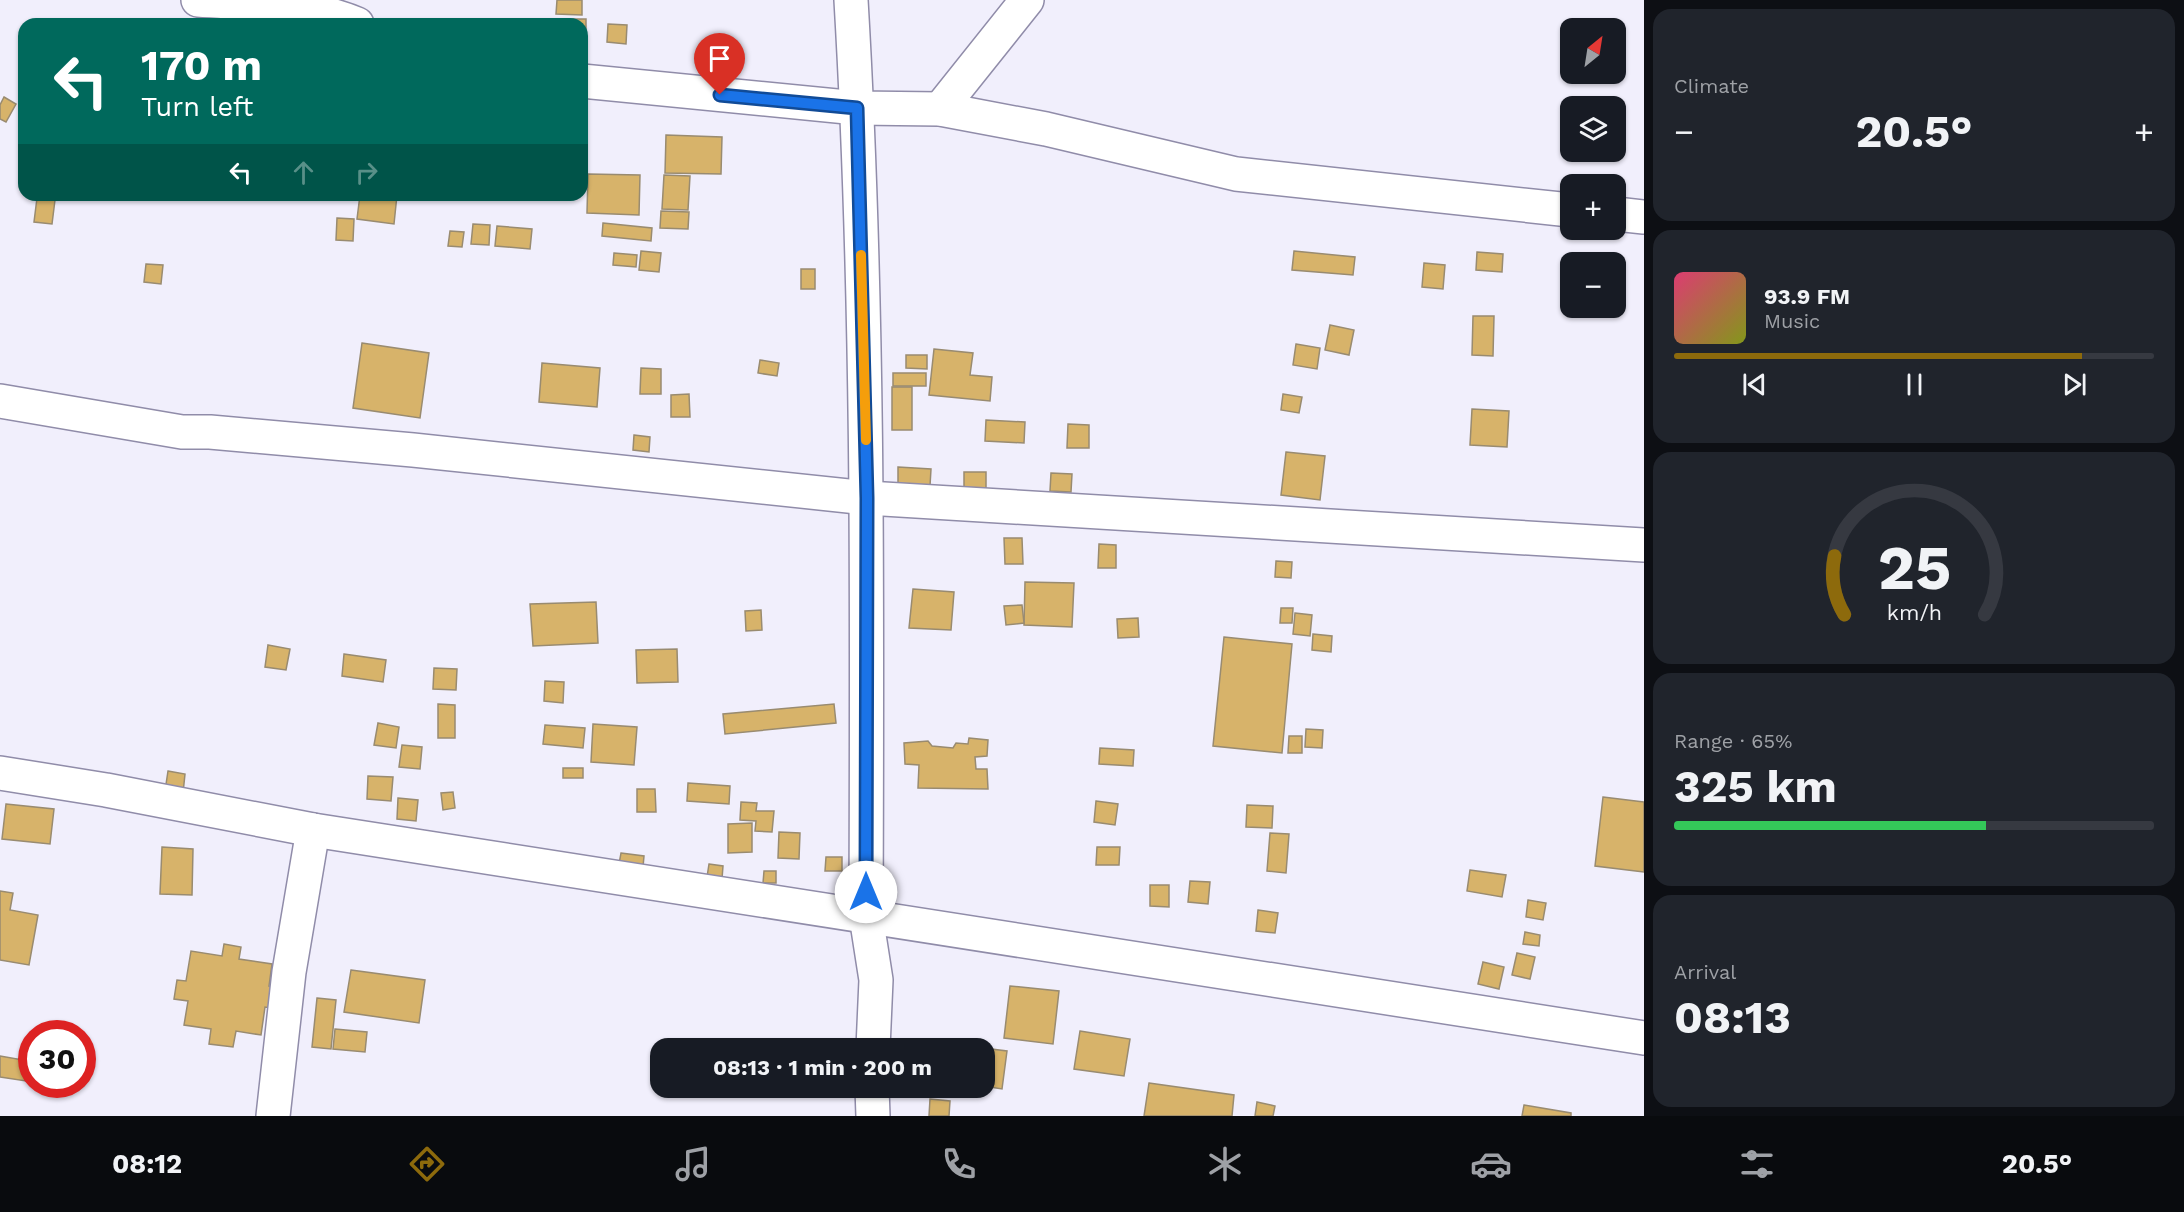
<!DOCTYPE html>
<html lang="en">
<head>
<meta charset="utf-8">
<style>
	body { margin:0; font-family:"Work Sans",sans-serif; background:#20242c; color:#f1f3f6; height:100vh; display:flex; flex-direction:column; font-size:22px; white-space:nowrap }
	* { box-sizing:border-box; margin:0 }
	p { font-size:20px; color:#9ea1a6 }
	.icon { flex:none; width:33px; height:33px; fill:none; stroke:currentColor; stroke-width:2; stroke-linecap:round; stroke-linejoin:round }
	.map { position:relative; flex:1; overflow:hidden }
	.sheet { display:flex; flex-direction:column; gap:9px; padding:9px; background:#0d0f14; width:540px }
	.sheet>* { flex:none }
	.hud { position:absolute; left:18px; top:18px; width:570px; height:183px; border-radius:18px; box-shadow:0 2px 4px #0004; background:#00695c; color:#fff; overflow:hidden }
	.needle { width:39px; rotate:30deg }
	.buttons { position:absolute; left:1560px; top:18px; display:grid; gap:12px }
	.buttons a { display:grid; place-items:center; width:66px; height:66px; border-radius:12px; background:#171b24; box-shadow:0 2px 4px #0004; font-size:30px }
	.speed { position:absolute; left:18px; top:1020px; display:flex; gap:12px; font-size:30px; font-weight:700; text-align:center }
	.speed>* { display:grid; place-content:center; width:78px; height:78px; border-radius:50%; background:#171b24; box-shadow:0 2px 4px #0004; line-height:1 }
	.speed .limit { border:9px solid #d22; background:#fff; color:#111 }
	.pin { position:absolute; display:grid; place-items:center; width:51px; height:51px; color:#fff; margin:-62px -26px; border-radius:50% 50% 50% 0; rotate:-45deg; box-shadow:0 0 6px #0007 }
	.pin .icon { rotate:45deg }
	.me { position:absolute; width:66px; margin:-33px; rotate:0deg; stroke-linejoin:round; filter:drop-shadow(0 0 4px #0008) }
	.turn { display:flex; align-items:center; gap:21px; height:126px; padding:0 24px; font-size:27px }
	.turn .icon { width:78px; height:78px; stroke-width:2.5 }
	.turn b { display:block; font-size:42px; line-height:51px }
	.lanes { display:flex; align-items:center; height:57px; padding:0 24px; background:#0003; justify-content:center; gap:30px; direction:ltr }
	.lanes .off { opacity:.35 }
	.big { font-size:45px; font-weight:700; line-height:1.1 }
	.sheet .tile { flex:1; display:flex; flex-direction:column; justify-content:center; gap:9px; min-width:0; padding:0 21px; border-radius:18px; background:#20242c }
	.sheet .dial { align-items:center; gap:0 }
	.dial svg { height:156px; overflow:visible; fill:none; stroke:#363941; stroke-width:7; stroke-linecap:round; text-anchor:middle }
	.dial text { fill:#f1f3f6; stroke:none }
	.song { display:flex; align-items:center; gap:18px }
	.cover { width:72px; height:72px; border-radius:9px; background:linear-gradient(135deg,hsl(340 70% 55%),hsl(70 70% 35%)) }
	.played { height:6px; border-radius:3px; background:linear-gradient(90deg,#8d6a0c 85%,#363941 85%) }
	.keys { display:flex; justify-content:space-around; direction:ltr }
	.heat { display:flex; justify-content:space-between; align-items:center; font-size:33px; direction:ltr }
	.charge { height:9px; border-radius:4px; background:linear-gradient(90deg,#34c759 65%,#363941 0) }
	.trip { position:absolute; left:650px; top:1038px; width:345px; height:60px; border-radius:18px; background:#171b24; box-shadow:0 2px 4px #0004; font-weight:700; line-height:60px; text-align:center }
	.tabs { display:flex; height:96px; justify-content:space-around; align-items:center; background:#090b0e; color:#9ea1a6 }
	.tabs .icon { width:42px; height:42px }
	.tabs .current { color:#8d6a0c }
	.tabs b { font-size:27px; color:#f1f3f6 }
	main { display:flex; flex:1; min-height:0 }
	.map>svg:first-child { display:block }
</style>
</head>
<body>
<main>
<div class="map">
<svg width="1644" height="1116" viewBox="0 0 1644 1116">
	<rect width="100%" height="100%" fill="#f1effc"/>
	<g fill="#d7b36a" stroke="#998b70" stroke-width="1.5">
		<path d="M557,0H582V15L556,14Z"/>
		<path d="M562,19H586V42H582V24H562Z"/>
		<path d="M608,24L627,25L626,44L607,42Z"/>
		<path d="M4,97L16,104L6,122L0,119V105Z"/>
		<path d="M666,135L722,137L721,174L665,173Z"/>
		<path d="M588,174L640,175L639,215L587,213Z"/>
		<path d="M664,175L690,176L688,210L662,209Z"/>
		<path d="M360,195H397L394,224L357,219Z"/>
		<path d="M37,198L55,200L52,224L34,222Z"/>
		<path d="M661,211L689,212L688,229L660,228Z"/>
		<path d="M337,218L354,219L353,241L336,240Z"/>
		<path d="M603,223L652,228L651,241L602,236Z"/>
		<path d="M473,224L490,225L489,245L471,244Z"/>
		<path d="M497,226L532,229L530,249L495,246Z"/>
		<path d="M450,231L464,232L462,247L448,246Z"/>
		<path d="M641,251L661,253L659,272L639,270Z"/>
		<path d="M1294,251L1355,257L1353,275L1292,270Z"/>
		<path d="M1477,252L1503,254L1502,272L1476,270Z"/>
		<path d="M614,253L637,255L636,267L613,265Z"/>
		<path d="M1424,263L1445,265L1443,289L1422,287Z"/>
		<path d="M146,264L163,265L161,284L144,282Z"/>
		<rect x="801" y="269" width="14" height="20"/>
		<path d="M1473,316H1494L1493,356L1472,355Z"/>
		<path d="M1330,325L1354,330L1349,355L1325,350Z"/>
		<path d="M362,343L429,353L420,418L353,408Z"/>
		<path d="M1296,344L1320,348L1317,369L1293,365Z"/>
		<path d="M934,349L973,353L970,375L992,377L990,401L929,395Z"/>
		<path d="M906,355H927V369L906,368Z"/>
		<path d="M760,360L779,363L777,376L758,373Z"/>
		<path d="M542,363L600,368L597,407L539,402Z"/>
		<path d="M641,368L661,369V394H640Z"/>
		<rect x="893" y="373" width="33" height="13"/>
		<rect x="892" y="387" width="20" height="43"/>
		<path d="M689,394L690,417H671V395Z"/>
		<path d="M1283,394L1302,397L1299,413L1281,410Z"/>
		<path d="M1472,409L1509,411L1507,447L1470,445Z"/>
		<path d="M986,420L1025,422L1024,443L985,441Z"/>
		<path d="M1068,424L1089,425V448H1067Z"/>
		<path d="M634,435L650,437L649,452L633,450Z"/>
		<path d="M1286,452L1325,456L1320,500L1281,495Z"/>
		<path d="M898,467L931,469L930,486L898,484Z"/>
		<rect x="964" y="472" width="22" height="16"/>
		<path d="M1051,473L1072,474L1071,492L1050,491Z"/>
		<path d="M1004,538H1022L1023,564H1005Z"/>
		<path d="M1099,544L1116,545V568H1098Z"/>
		<path d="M1276,561L1292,562L1291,578L1275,577Z"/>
		<path d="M1025,582L1074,583L1072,627L1024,625Z"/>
		<path d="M913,589L954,592L951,630L909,628Z"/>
		<path d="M596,602L598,643L533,646L530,604Z"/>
		<path d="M1022,605L1024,623L1006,625L1004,606Z"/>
		<path d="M1281,608H1293L1292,623H1280Z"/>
		<path d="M761,610L762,630L746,631L745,611Z"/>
		<path d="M1295,613L1312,615L1310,636L1293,634Z"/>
		<path d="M1138,618L1139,637L1118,638L1117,619Z"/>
		<path d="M1313,634L1332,636L1331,652L1312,650Z"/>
		<path d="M1224,637L1292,644L1282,753L1213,746Z"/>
		<path d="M268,645L290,649L286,670L265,667Z"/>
		<path d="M677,649L678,682L637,683L636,650Z"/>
		<path d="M344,654L386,660L383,682L342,676Z"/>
		<path d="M434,668L457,669L456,690L433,689Z"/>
		<path d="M545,681L564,682L563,703L544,701Z"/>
		<path d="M438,704L455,705V738H438Z"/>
		<path d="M834,704L836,723L725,734L723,714Z"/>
		<path d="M378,723L399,727L396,748L374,745Z"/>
		<path d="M593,724L637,727L634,765L591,762Z"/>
		<path d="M545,725L585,728L583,748L543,744Z"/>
		<path d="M1306,729L1323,730L1322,748L1305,747Z"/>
		<path d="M1289,736H1302V753H1288Z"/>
		<path d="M969,738L988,740L987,756L975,757L976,769H987L988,789L918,788L919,765L905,764L904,743L928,741L932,746L953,748L956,743L968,744Z"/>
		<path d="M402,745L422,747L420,769L399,767Z"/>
		<path d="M1100,748L1134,750L1133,766L1099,764Z"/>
		<rect x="563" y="768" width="20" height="10"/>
		<path d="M168,771L185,774L183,793L165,791Z"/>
		<path d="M368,776L393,777L391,801L367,799Z"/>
		<path d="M688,783L730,786L729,804L687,801Z"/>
		<path d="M637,789H655L656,812H637Z"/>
		<path d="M453,792L455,808L443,810L441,793Z"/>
		<path d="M1603,797L1644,802V872L1595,866Z"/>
		<path d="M398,798L418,800L416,821L397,819Z"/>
		<path d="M1096,801L1118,804L1115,825L1094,822Z"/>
		<path d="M741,802L757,803L756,811H774L772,832L755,831L756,821L740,820Z"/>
		<path d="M6,804L54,809L50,844L2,839Z"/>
		<path d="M1247,805L1273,806L1272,828L1246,827Z"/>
		<path d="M752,823V852L728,853V824Z"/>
		<path d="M779,832L800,833L799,859L778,858Z"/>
		<path d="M1270,833L1289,834L1286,873L1267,871Z"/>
		<path d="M162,847L193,849L192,895L160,894Z"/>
		<path d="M1097,847H1120L1119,865H1096Z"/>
		<path d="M621,853L644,856L643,867L619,864Z"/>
		<path d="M826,857H842V871H825Z"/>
		<path d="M709,864L723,866L722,879L707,877Z"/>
		<path d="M1470,870L1506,875L1502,897L1467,891Z"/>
		<path d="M764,871H776V883H763Z"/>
		<path d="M1190,881L1210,882L1208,904L1188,902Z"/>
		<path d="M1150,885H1169V907L1150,906Z"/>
		<path d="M0,891L13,893L10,910L38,915L29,965L0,960Z"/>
		<path d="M1528,900L1546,903L1543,920L1526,917Z"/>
		<path d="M1258,910L1278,913L1275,933L1256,931Z"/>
		<path d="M1525,932L1540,935L1539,946L1523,944Z"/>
		<path d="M224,944L241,947L239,959L272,964L269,986L282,988L278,1009L265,1007L261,1035L236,1031L233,1047L209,1044L211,1029L184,1025L188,1001L174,999L177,980L186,981L191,951L222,956Z"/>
		<path d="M1517,953L1535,957L1530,979L1512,975Z"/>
		<path d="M1483,962L1504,967L1499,989L1478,984Z"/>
		<path d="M351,970L425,980L419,1023L344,1012Z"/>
		<path d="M1010,986L1059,991L1053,1044L1004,1038Z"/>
		<path d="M317,998L336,1000L331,1049L312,1047Z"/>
		<path d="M335,1029L367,1032L365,1052L333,1049Z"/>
		<path d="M1080,1031L1130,1039L1124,1076L1074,1069Z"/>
		<path d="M926,1041L1007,1051L1002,1089L984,1086V1048H925Z"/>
		<path d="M0,1056L29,1061L26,1081L0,1077Z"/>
		<path d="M1149,1083L1234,1095L1232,1116H1144Z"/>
		<path d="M930,1099L950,1101L949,1116H929Z"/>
		<path d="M1257,1102L1275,1106L1273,1116H1255Z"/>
		<path d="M1524,1105L1571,1113V1116H1522Z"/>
	</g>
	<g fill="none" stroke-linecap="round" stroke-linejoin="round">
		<g stroke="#908ca9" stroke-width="36">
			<g id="minor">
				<path d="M198,0C251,4 307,3 357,24"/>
				<path d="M851,0C869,305 867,610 866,916L876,980L873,1048"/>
				<path d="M582,81L857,108L940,109L1046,129L1236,174L1570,210"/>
				<path d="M940,109L1027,0"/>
				<path d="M1616,214L1644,217"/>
				<path d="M0,401L182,432H210L413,450L867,498L1644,545"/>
				<path d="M0,773L106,790L313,830L1644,1038"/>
				<path d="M872,1088L873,1116"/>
				<path d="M273,1116L289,972L313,830"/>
			</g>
		</g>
		<use href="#minor" stroke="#fff" stroke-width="33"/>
	</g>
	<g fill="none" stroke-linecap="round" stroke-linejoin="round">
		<g stroke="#114b97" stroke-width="15">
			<path id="route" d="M720,95L857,108L867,498L866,892"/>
		</g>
		<use href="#route" stroke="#1a73e8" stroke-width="10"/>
		<path stroke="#f59e0b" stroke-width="10" d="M861,255L866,440"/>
	</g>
</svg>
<div class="buttons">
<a><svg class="needle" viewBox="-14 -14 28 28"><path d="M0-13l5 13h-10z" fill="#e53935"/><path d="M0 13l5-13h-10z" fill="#9ea1a6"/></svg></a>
<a><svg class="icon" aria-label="layers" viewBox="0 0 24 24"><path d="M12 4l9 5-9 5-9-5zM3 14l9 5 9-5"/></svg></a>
<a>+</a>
<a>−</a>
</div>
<div class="speed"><div class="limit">30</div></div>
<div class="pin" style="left:720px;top:95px;background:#d93025"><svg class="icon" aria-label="arrive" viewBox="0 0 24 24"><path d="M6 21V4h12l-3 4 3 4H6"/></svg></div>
<svg class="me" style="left:866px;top:892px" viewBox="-20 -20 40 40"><circle r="19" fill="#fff"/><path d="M0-13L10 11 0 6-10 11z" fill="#1a73e8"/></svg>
<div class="trip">08:13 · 1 min · 200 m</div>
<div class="hud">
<div class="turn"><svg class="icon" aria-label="left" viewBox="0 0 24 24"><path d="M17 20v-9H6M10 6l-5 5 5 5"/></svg><div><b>170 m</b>Turn left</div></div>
<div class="lanes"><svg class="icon" aria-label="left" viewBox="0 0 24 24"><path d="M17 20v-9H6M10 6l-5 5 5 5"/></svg><svg class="icon off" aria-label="ahead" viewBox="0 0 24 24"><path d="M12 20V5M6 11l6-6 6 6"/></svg><svg class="icon off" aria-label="right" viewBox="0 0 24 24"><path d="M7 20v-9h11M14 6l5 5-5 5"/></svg></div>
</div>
</div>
<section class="sheet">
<div class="tile"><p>Climate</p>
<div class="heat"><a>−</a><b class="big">20.5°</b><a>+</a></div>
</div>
<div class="tile">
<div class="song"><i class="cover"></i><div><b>93.9 FM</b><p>Music</p></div></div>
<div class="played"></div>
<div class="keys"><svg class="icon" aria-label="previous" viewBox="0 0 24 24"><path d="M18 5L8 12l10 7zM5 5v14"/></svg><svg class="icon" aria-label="pause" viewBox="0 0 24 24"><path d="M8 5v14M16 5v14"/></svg><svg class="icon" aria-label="next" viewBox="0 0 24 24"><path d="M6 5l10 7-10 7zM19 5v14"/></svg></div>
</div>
<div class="tile dial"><svg viewBox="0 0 100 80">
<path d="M14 69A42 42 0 1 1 86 69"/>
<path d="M14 69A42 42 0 0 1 9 39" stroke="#8d6a0c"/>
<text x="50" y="56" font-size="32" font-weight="700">25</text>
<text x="50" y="72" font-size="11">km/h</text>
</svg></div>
<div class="tile"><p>Range · 65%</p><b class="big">325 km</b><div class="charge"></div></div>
<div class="tile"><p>Arrival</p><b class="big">08:13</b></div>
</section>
</main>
<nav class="tabs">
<b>08:12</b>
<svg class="icon current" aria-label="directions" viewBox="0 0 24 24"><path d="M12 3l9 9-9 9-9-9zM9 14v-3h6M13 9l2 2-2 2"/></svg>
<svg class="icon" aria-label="music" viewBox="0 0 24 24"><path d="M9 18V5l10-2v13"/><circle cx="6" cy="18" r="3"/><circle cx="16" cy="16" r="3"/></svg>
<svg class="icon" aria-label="phone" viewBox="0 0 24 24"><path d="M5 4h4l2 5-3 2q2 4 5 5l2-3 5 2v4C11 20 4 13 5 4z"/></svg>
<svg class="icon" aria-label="climate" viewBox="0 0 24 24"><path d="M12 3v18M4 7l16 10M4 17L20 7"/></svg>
<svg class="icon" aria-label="car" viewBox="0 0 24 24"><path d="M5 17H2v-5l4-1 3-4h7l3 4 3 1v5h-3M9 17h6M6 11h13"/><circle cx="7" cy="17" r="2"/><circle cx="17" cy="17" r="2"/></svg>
<svg class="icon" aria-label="filters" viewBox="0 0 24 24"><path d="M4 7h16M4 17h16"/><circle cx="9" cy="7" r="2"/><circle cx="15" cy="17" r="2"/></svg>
<b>20.5°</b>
</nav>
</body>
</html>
